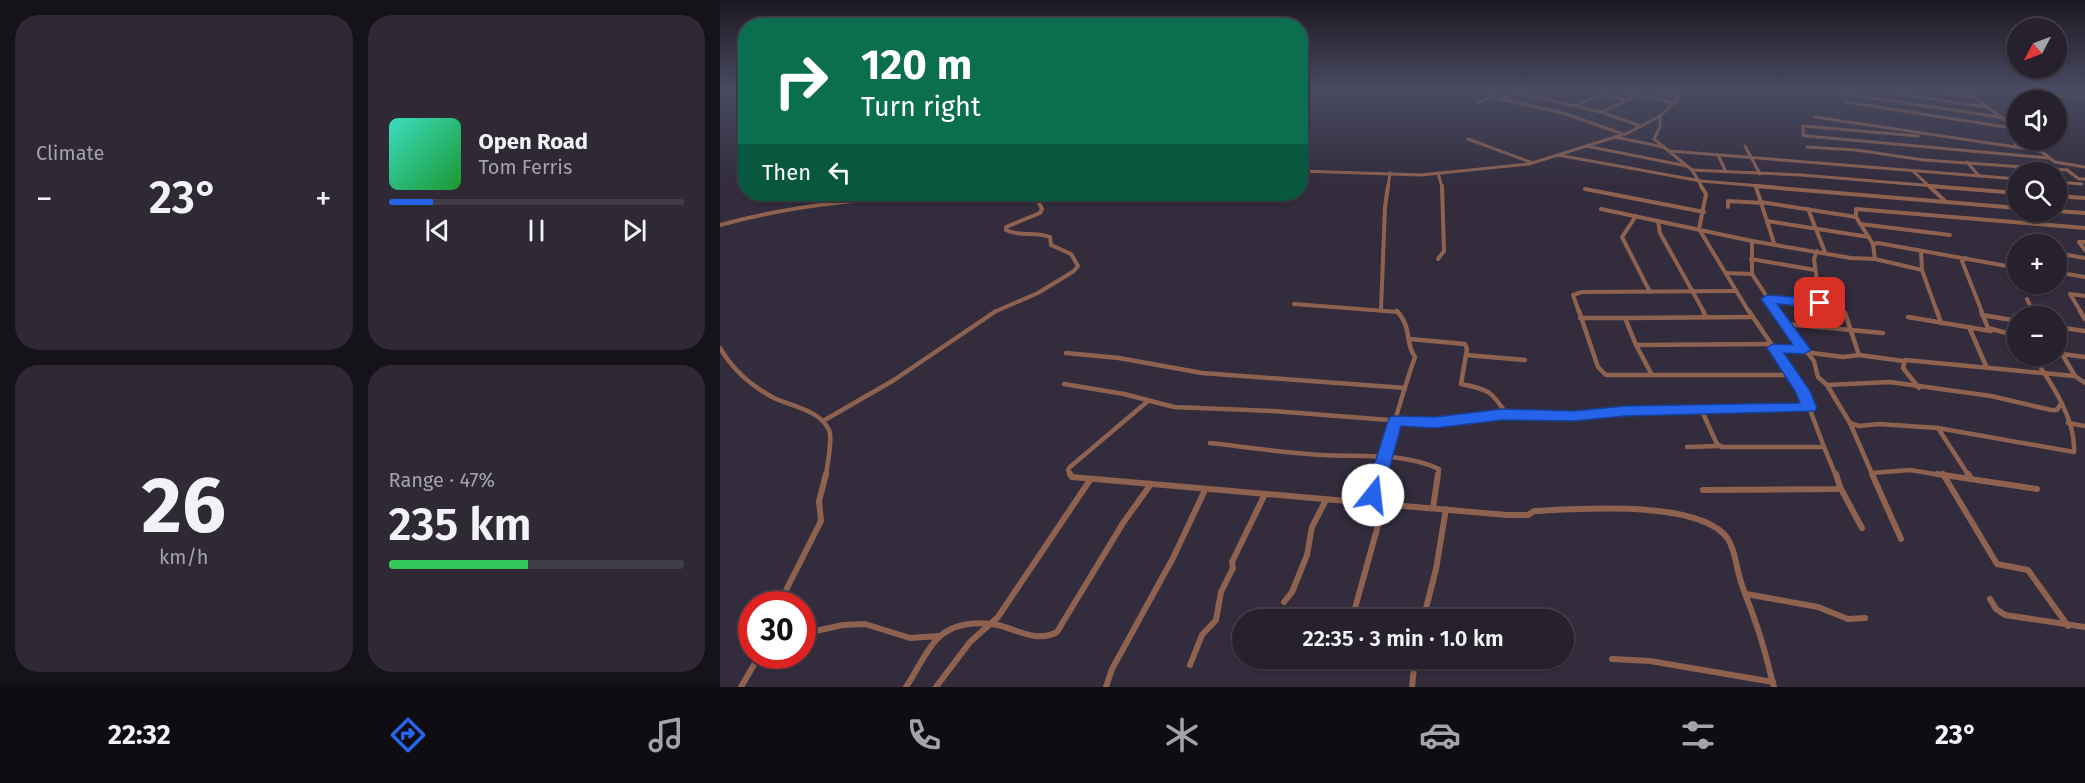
<!DOCTYPE html>
<html lang="en">
<head>
<meta charset="utf-8">
<style>
	body { margin:0; font-family:"Fira Sans",sans-serif; background:#2e2935; color:#f1f3f6; height:100vh; display:flex; flex-direction:column; font-size:22px; white-space:nowrap }
	* { box-sizing:border-box; margin:0 }
	p { font-size:20px; color:#a4a3aa }
	.icon { flex:none; width:33px; height:33px; fill:none; stroke:currentColor; stroke-width:2; stroke-linecap:round; stroke-linejoin:round }
	.map { position:relative; flex:1; overflow:hidden }
	.sheet { display:flex; flex-direction:column; gap:15px; padding:15px; background:#151219; width:720px }
	.sheet>* { flex:none }
	.banner { position:absolute; left:18px; top:18px; width:570px; height:183px; border-radius:24px; box-shadow:0 2px 4px #0004,0 0 0 2px #423e49; background:#0b6e4f; color:#fff; overflow:hidden }
	.needle { width:39px; rotate:229deg }
	.tools { position:absolute; left:1287px; top:18px; display:grid; gap:12px }
	.tools a { display:grid; place-items:center; width:60px; height:60px; border-radius:50%; background:#26212d; box-shadow:0 2px 4px #0004,0 0 0 2px #423e49; font-size:30px }
	.speed { position:absolute; left:18px; top:591px; display:flex; gap:12px; font-size:30px; font-weight:700; text-align:center }
	.speed>* { display:grid; place-content:center; width:78px; height:78px; border-radius:50%; background:#26212d; box-shadow:0 2px 4px #0004,0 0 0 2px #423e49; line-height:1 }
	.speed .limit { border:9px solid #d22; background:#fff; color:#111 }
	.pin { position:absolute; display:grid; place-items:center; width:51px; height:51px; color:#fff; margin:-26px; border-radius:12px; box-shadow:0 3px 9px #0006 }
	.me { position:absolute; width:66px; margin:-33px; rotate:16deg; stroke-linejoin:round; filter:drop-shadow(0 0 4px #0008) }
	.turn { display:flex; align-items:center; gap:21px; height:126px; padding:0 24px; font-size:27px }
	.turn .icon { width:78px; height:78px; stroke-width:2.5 }
	.turn b { display:block; font-size:42px; line-height:51px }
	.then { display:flex; align-items:center; height:57px; padding:0 24px; background:#0003; gap:12px; font-size:22px }
	.big { font-size:45px; font-weight:600; line-height:1.1 }
	.sheet .widget { flex:1; display:flex; flex-direction:column; justify-content:center; gap:9px; min-width:0; padding:0 21px; border-radius:24px; background:#2e2935 }
	.sheet .dial { align-items:center; gap:0 }
	.dial b { font-size:78px; line-height:1 }
	.song { display:flex; align-items:center; gap:18px }
	.cover { width:72px; height:72px; border-radius:9px; background:linear-gradient(135deg,hsl(170 70% 55%),hsl(130 70% 35%)) }
	.played { height:6px; border-radius:3px; background:linear-gradient(90deg,#2563eb 15%,#423e49 15%) }
	.keys { display:flex; justify-content:space-around; direction:ltr }
	.heat { display:flex; justify-content:space-between; align-items:center; font-size:33px; direction:ltr }
	.charge { height:9px; border-radius:4px; background:linear-gradient(90deg,#34c759 47%,#423e49 0) }
	.sheet .tiles { flex:1; display:grid; gap:15px; grid-template-columns:repeat(2,1fr) }
	.trip { position:absolute; left:512px; top:609px; width:342px; height:60px; border-radius:30px; background:#26212d; box-shadow:0 2px 4px #0004,0 0 0 2px #423e49; font-weight:600; line-height:60px; text-align:center }
	.menu { display:flex; height:96px; justify-content:space-around; align-items:center; background:#0f0d12; color:#a4a3aa }
	.menu .icon { width:42px; height:42px }
	.menu .active { color:#2563eb }
	.menu b { font-size:27px; color:#f1f3f6 }
	main { display:flex; flex:1; min-height:0 }
	.map>svg:first-child { display:block }
</style>
</head>
<body>
<main>
<section class="sheet">
<div class="tiles">
<div class="widget"><p>Climate</p>
<div class="heat"><a>−</a><b class="big">23°</b><a>+</a></div>
</div>
<div class="widget">
<div class="song"><i class="cover"></i><div><b>Open Road</b><p>Tom Ferris</p></div></div>
<div class="played"></div>
<div class="keys"><svg class="icon" aria-label="previous" viewBox="0 0 24 24"><path d="M18 5L8 12l10 7zM5 5v14"/></svg><svg class="icon" aria-label="pause" viewBox="0 0 24 24"><path d="M8 5v14M16 5v14"/></svg><svg class="icon" aria-label="next" viewBox="0 0 24 24"><path d="M6 5l10 7-10 7zM19 5v14"/></svg></div>
</div>
<div class="widget dial"><b>26</b><p>km/h</p></div>
<div class="widget"><p>Range · 47%</p><b class="big">235 km</b><div class="charge"></div></div>
</div>
</section>
<div class="map">
<svg width="1365" height="687" viewBox="0 0 1365 687">
	<rect width="100%" height="100%" fill="#322c3c"/>
	<g fill="none" stroke-linecap="round" stroke-linejoin="round">
		<g stroke="#8f624f" stroke-width="3">
			<path d="M893,90L921,96L958,95"/>
			<path d="M1099,90L1279,117"/>
			<path d="M1151,90L1266,107"/>
			<path d="M1205,90L1252,97"/>
			<path d="M1245,90L1290,124L1296,147"/>
			<path d="M911,95L912,98L881,112L918,125L916,129"/>
			<path d="M1336,95L1365,97"/>
			<path d="M935,97L952,104"/>
			<path d="M1126,102L1292,128"/>
			<path d="M758,103L782,90"/>
			<path d="M857,106L879,94L904,99"/>
			<path d="M881,112L799,93L781,99L843,113L903,134"/>
			<path d="M940,116V127L934,139L972,170L982,187"/>
			<path d="M1095,117L1315,150L1322,152L1335,162L1365,167"/>
			<path d="M1198,136L1083,126V135L1087,136L1328,158"/>
			<path d="M895,137L943,147"/>
			<path d="M748,139L810,162"/>
			<path d="M866,146L967,166"/>
			<path d="M1025,146L1040,174"/>
			<path d="M1087,147L1136,150L1204,160L1348,170"/>
			<path d="M950,151L1298,179"/>
			<path d="M838,155L981,181L1053,187"/>
			<path d="M998,155L1006,172"/>
			<path d="M1247,162L1259,176"/>
			<path d="M972,170L1081,175L1227,187"/>
			<path d="M1347,170L1359,179H1365"/>
			<path d="M580,171L701,175L809,164L908,133L940,116L955,102L962,90"/>
			<path d="M1193,171L1210,187"/>
			<path d="M718,173L722,187"/>
			<path d="M1336,182L1362,184"/>
			<path d="M668,187L670,173"/>
		</g>
		<g stroke="#8f624f" stroke-width="4">
			<path d="M981,186L986,194L979,229L1029,312"/>
			<path d="M1035,186L1298,208"/>
			<path d="M1209,186L1298,193"/>
			<path d="M1209,186L1226,202"/>
			<path d="M1036,187L1054,243"/>
			<path d="M865,189L984,212"/>
			<path d="M1336,196L1365,198"/>
			<path d="M1041,202L1136,217"/>
			<path d="M1008,207V201L1043,203"/>
			<path d="M881,209L1032,241L1131,258L1155,259L1153,244L1158,243L1298,268"/>
			<path d="M1088,209L1105,252"/>
			<path d="M1336,211L1365,213"/>
			<path d="M916,216L902,237L930,292"/>
			<path d="M938,221L940,233L984,312"/>
			<path d="M1047,221L1149,237"/>
			<path d="M1140,224L1230,235"/>
			<path d="M0,225C68,206 136,200 206,194"/>
			<path d="M1319,239L1321,244"/>
			<path d="M1032,241V274L1057,312"/>
			<path d="M1365,242H1359L1365,250"/>
			<path d="M1153,244L1136,217V209L1365,228"/>
			<path d="M1097,251L1094,259L1100,304L1124,312"/>
			<path d="M1201,251L1202,270L1217,312"/>
			<path d="M1336,253L1365,258"/>
			<path d="M1246,258L1242,261L1262,312"/>
			<path d="M718,259L724,251L722,186"/>
			<path d="M1031,259L1095,270"/>
			<path d="M1155,259L1202,270"/>
			<path d="M1336,272L1365,277"/>
			<path d="M1006,273L1032,274"/>
			<path d="M1047,299L1100,304"/>
			<path d="M1307,299L1313,312"/>
			<path d="M574,304L678,312"/>
			<path d="M661,309L665,207L668,186"/>
			<path d="M274,312L318,293L354,271L358,266L351,254L331,245L330,237C316,231 300,237 286,230V227L320,213L322,209L319,203L325,194"/>
			<path d="M859,312L853,295L862,292L1016,291"/>
			<path d="M1361,312L1350,294L1365,296"/>
		</g>
		<g stroke="#8f624f" stroke-width="4.5">
			<path d="M859,311L878,367L886,375H1072"/>
			<path d="M983,311L986,317"/>
			<path d="M1056,311L1094,361L1098,377L1107,385"/>
			<path d="M1217,311L1221,323"/>
			<path d="M1261,311L1268,328L1298,336"/>
			<path d="M1313,311L1315,316"/>
			<path d="M1360,311L1365,319"/>
			<path d="M1262,315L1298,321"/>
			<path d="M1188,317L1271,331"/>
			<path d="M860,318H905L916,345"/>
			<path d="M905,318L1033,317"/>
			<path d="M1066,324L1163,333"/>
			<path d="M1249,327L1266,366"/>
			<path d="M1336,327L1365,331"/>
			<path d="M690,339L745,344L747,349L741,384C768,389 772,391 787,415"/>
			<path d="M0,348C13,370 31,386 54,398C71,406 100,410 109,430C113,438 107,465 106,476"/>
			<path d="M1053,348L1123,357L1139,355L1125,313L1119,311"/>
			<path d="M346,353L399,358L482,373L685,388"/>
			<path d="M746,355L805,360"/>
			<path d="M1139,355L1183,361"/>
			<path d="M1365,357L1342,354L1355,376L1365,383"/>
			<path d="M932,375L916,345L1051,344"/>
			<path d="M344,384L404,394L454,407L553,411L695,422L782,414L854,416L905,411L1089,407"/>
			<path d="M1199,388L1183,368L1185,360L1355,376"/>
			<path d="M981,409L997,444L1002,447H1104L1083,391L1029,311"/>
			<path d="M103,421L174,380L276,311"/>
			<path d="M1130,423L1107,385L1170,382L1271,396L1331,410H1337L1340,405"/>
			<path d="M1348,423L1365,426"/>
			<path d="M1218,428L1249,476"/>
			<path d="M490,443C527,447 564,453 601,455C641,457 681,452 719,469L718,476"/>
			<path d="M967,447L999,446"/>
			<path d="M1104,447L1116,476"/>
			<path d="M1151,473L1190,470L1227,476"/>
			<path d="M351,476L348,470L350,467L428,401"/>
			<path d="M659,476C671,436 681,396 695,357C684,342 693,329 677,311"/>
			<path d="M1153,476L1130,423L1139,426L1159,424L1218,428L1354,452C1356,419 1331,383 1313,356"/>
		</g>
		<g stroke="#8f624f" stroke-width="6">
			<path d="M350,474L352,477L787,515H808L814,511C858,509 981,499 1008,539C1016,552 1016,568 1021,582C1025,595 1031,608 1035,621C1043,642 1048,665 1054,687"/>
			<path d="M1152,474L1181,539"/>
			<path d="M1217,474L1317,489"/>
			<path d="M1223,474L1277,564L1308,570L1348,626"/>
			<path d="M1248,474L1250,477"/>
			<path d="M1120,487L1142,528"/>
			<path d="M983,490L1117,489L1120,487L1116,474"/>
			<path d="M654,503L659,474"/>
			<path d="M713,508L718,474"/>
			<path d="M1026,594L1098,607L1128,619L1145,618"/>
			<path d="M1270,599L1276,609L1285,615L1365,627"/>
			<path d="M564,602L572,592L579,575L587,555L592,527L606,500"/>
			<path d="M59,604L101,521L99,501L106,474"/>
			<path d="M632,619L664,504"/>
			<path d="M703,620L716,569L726,509"/>
			<path d="M82,634L123,625L145,624L190,638L219,636"/>
			<path d="M892,659L930,661L1053,682"/>
			<path d="M470,665L482,635L496,620L501,592L513,568L512,562L545,494"/>
			<path d="M21,687L39,656"/>
			<path d="M186,687C196,672 205,652 217,639C232,623 258,621 278,625C298,630 317,643 337,632L403,523L431,484"/>
			<path d="M216,687L250,642L278,617L370,480"/>
			<path d="M386,687L392,669L453,558L485,490"/>
			<path d="M692,687L695,658"/>
		</g>
	</g>
	<linearGradient id="sky" x2="0" y2="1"><stop stop-color="#1c1821"/><stop offset="0.48" stop-color="#494b61"/><stop offset="1" stop-color="#494b61" stop-opacity="0"/></linearGradient>
	<rect width="1365" height="186" fill="url(#sky)"/>
	<path fill="#2563eb" stroke="#184099" stroke-width="1.5" d="M1047,295L1100,299L1107,303L1105,307L1100,308L1057,304L1091,350L1084,354L1064,353L1090,391L1097,408L1095,411L905,416L854,421L782,420L715,428L681,426L662,495L659,500L653,502L647,500L645,495L668,421L670,417L675,416L715,417L782,409L854,411L905,406L1080,403L1075,391L1047,348L1053,344L1073,345L1041,299Z"/>
</svg>
<div class="tools">
<a><svg class="needle" viewBox="-14 -14 28 28"><path d="M0-13l5 13h-10z" fill="#e53935"/><path d="M0 13l5-13h-10z" fill="#a4a3aa"/></svg></a>
<a><svg class="icon" aria-label="sound" viewBox="0 0 24 24"><path d="M4 9h4l5-4v14l-5-4H4zM17 9q2 3 0 6"/></svg></a>
<a><svg class="icon" aria-label="search" viewBox="0 0 24 24"><circle cx="10" cy="10" r="6"/><path d="M15 15l6 6"/></svg></a>
<a>+</a>
<a>−</a>
</div>
<div class="speed"><div class="limit">30</div></div>
<div class="pin" style="left:1100px;top:303px;background:#d93025"><svg class="icon" aria-label="arrive" viewBox="0 0 24 24"><path d="M6 21V4h12l-3 4 3 4H6"/></svg></div>
<svg class="me" style="left:653px;top:495px" viewBox="-20 -20 40 40"><circle r="19" fill="#fff"/><path d="M0-13L10 11 0 6-10 11z" fill="#2563eb"/></svg>
<div class="trip">22:35 · 3 min · 1.0 km</div>
<div class="banner">
<div class="turn"><svg class="icon" aria-label="right" viewBox="0 0 24 24"><path d="M7 20v-9h11M14 6l5 5-5 5"/></svg><div><b>120 m</b>Turn right</div></div>
<div class="then">Then<svg class="icon" aria-label="left" viewBox="0 0 24 24"><path d="M17 20v-9H6M10 6l-5 5 5 5"/></svg></div>
</div>
</div>
</main>
<nav class="menu">
<b>22:32</b>
<svg class="icon active" aria-label="directions" viewBox="0 0 24 24"><path d="M12 3l9 9-9 9-9-9zM9 14v-3h6M13 9l2 2-2 2"/></svg>
<svg class="icon" aria-label="music" viewBox="0 0 24 24"><path d="M9 18V5l10-2v13"/><circle cx="6" cy="18" r="3"/><circle cx="16" cy="16" r="3"/></svg>
<svg class="icon" aria-label="phone" viewBox="0 0 24 24"><path d="M5 4h4l2 5-3 2q2 4 5 5l2-3 5 2v4C11 20 4 13 5 4z"/></svg>
<svg class="icon" aria-label="climate" viewBox="0 0 24 24"><path d="M12 3v18M4 7l16 10M4 17L20 7"/></svg>
<svg class="icon" aria-label="car" viewBox="0 0 24 24"><path d="M5 17H2v-5l4-1 3-4h7l3 4 3 1v5h-3M9 17h6M6 11h13"/><circle cx="7" cy="17" r="2"/><circle cx="17" cy="17" r="2"/></svg>
<svg class="icon" aria-label="filters" viewBox="0 0 24 24"><path d="M4 7h16M4 17h16"/><circle cx="9" cy="7" r="2"/><circle cx="15" cy="17" r="2"/></svg>
<b>23°</b>
</nav>
</body>
</html>
